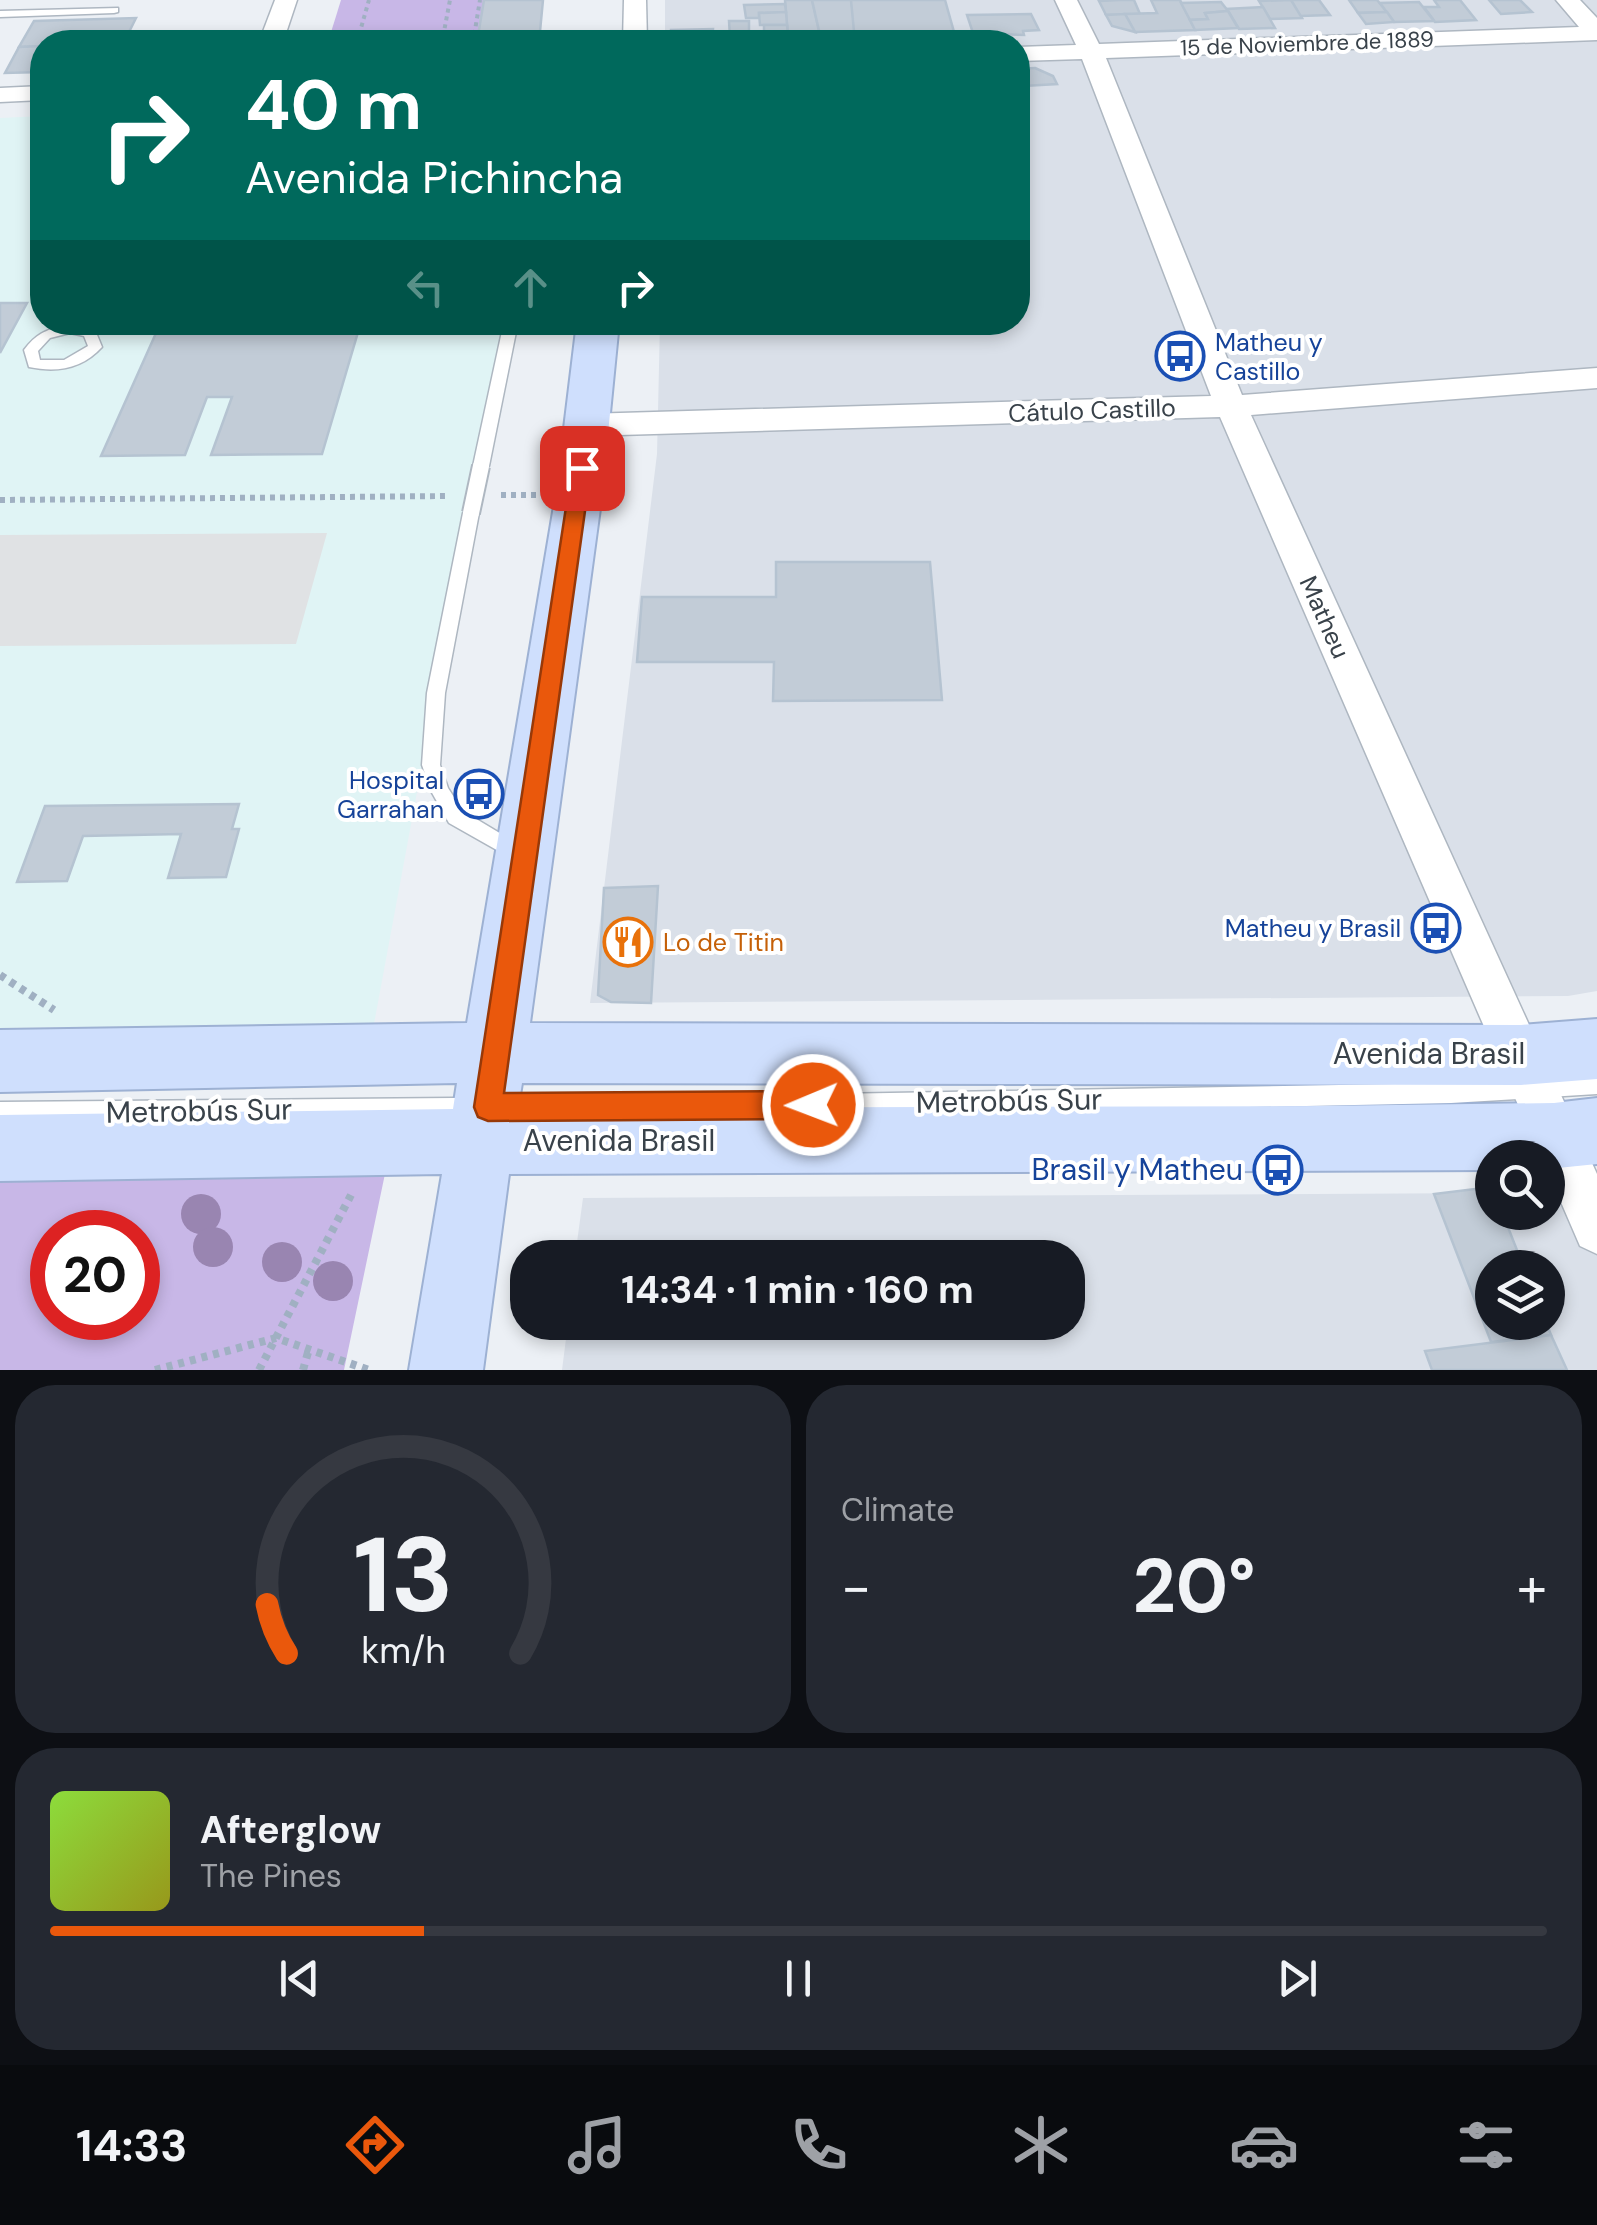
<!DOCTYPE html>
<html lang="en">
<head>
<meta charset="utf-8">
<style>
	body { margin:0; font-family:"DM Sans",sans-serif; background:#242831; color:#f1f3f6; height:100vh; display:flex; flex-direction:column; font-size:38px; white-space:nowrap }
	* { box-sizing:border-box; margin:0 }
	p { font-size:32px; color:#9ea1a6 }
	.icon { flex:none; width:55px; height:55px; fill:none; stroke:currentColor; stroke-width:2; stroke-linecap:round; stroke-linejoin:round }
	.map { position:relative; height:1370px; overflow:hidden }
	.panel { display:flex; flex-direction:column; gap:15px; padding:15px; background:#0d0f14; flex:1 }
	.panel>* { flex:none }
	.banner { position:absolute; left:30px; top:30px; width:1000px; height:305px; border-radius:40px; box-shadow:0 5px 15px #0003; background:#00695c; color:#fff; overflow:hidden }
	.buttons { position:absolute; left:1475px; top:1140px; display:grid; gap:20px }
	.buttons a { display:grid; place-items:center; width:90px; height:90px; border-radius:50%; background:#171b24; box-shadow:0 5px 15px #0003; font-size:50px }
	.speed { position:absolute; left:30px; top:1210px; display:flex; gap:20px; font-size:50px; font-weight:700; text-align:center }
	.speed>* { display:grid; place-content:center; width:130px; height:130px; border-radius:50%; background:#171b24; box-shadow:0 5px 15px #0003; line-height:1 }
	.speed .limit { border:15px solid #d22; background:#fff; color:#111 }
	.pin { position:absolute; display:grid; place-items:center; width:85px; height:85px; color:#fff; margin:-42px; border-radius:20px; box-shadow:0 5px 15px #0006 }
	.me { position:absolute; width:110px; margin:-55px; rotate:269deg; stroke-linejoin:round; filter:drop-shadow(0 0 8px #0008) }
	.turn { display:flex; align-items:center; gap:35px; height:210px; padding:0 50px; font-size:45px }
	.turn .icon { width:130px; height:130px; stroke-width:2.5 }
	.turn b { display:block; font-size:70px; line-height:85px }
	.lanes { display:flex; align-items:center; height:95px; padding:0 50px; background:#0003; justify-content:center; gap:50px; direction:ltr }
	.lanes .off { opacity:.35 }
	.big { font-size:75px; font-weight:700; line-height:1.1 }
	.panel .card { flex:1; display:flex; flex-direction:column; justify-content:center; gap:15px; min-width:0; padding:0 35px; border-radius:40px; background:#242831 }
	.panel .dial { align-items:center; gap:0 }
	.dial svg { height:260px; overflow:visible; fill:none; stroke:#363941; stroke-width:7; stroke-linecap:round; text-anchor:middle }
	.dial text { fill:#f1f3f6; stroke:none }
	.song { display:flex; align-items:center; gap:30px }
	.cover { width:120px; height:120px; border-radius:15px; background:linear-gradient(135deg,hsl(90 70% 55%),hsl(60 70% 35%)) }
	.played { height:10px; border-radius:5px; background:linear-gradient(90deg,#ea580c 25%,#363941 25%) }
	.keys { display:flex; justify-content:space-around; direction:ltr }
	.heat { display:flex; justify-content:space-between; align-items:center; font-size:55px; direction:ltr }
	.panel .tiles { flex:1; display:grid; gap:15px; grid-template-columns:1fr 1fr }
	.card:last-child { grid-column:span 2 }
	.trip { position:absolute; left:510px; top:1240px; width:575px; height:100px; border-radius:40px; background:#171b24; box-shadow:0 5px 15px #0003; font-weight:700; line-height:100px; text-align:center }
	.tab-bar { display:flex; height:160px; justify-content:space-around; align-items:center; background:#090b0e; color:#9ea1a6 }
	.tab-bar .icon { width:70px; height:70px }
	.tab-bar .on { color:#ea580c }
	.tab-bar b { font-size:45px; color:#f1f3f6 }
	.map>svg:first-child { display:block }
</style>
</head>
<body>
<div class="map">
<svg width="1597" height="1370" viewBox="0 0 1597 1370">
	<rect width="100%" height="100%" fill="#ecf0f5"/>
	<g fill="#dae0e9" fill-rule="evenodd">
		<path d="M665,0H1597V991L1568,996L590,1003L657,454L660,323L1018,322V42H665Z"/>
		<path d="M1492,1193V1212H1548V1193H1597V1370H562L568,1323L1068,1322V1258L575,1257L583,1198ZM1492,1268H1548V1322H1492Z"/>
	</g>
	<path fill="#e0f4f5" d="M42,116V322L504,323L374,1024L0,1028V118Z"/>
	<g fill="#c8b7e7" fill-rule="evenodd">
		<path d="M341,0H484L477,42H328Z"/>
		<path d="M386,1169L344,1370H0V1181ZM52,1232H138V1318H52Z"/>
	</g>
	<path fill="#e0e2e4" d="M327,533L296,644L0,646V535Z"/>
	<g fill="#c2ccd7" stroke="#b5c3d1" stroke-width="2.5">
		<path d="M484,0H543L539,42H477Z"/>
		<path d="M785,0H812L820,35L788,36Z"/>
		<path d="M812,0H851L857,33L820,35Z"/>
		<path d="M851,0H945L956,39L855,42Z"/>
		<path d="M1120,0H1134L1140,14L1106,15L1099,1Z"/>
		<path d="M1151,0H1180L1195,30L1135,32L1125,14L1157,13Z"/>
		<path d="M1291,0H1319L1330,15L1300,16Z"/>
		<path d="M1291,0L1302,18L1270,19L1259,1Z"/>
		<path d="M1349,0H1377L1387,12L1358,13Z"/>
		<path d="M1434,0H1460L1476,20L1435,22L1424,7H1439Z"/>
		<path d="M1489,0H1520L1532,12L1501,14Z"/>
		<path d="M1221,2L1228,11L1205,13L1208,19L1190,20L1181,3Z"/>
		<path d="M1419,2L1434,21L1394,22L1380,3Z"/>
		<path d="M785,4L786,12L759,13V18H746L744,5Z"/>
		<path d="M1263,7L1275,28L1239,29L1227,9Z"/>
		<path d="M1228,11L1238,28L1195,30L1190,20L1208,19L1205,13Z"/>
		<path d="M786,12L787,25H760L759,13Z"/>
		<path d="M1387,12L1394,22L1366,24L1358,13Z"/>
		<path d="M1031,14L1039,30L1023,31L1024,35L973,33L967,15Z"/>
		<path d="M1125,14L1135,32L1112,26L1106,15Z"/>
		<path d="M136,18L124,42H42V46L19,47L34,21Z"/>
		<path d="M729,21H749V37H730Z"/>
		<path d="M764,25H787L788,36L764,37Z"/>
		<path d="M713,29L712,42H671V30Z"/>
		<path d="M42,46V72L5,73L19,47Z"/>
		<path d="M1035,68L1053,76L1057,84L1024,86L1018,69Z"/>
		<path d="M0,303H27L0,353Z"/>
		<path d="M161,322H361L322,454L211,455L232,397H207L185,455L101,456Z"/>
		<path d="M776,562H930L942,700L773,701L774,662H637L642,597H776Z"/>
		<path d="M239,804L232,829H239L226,877L168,878L181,834L83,836L67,881L17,882L45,806Z"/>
		<path d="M658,886L651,1003L611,1002L598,995L604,888Z"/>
		<path d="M1475,1189L1492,1199V1212H1502L1524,1268H1492V1322H1546L1551,1335L1491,1342L1434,1194Z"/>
		<path d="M1551,1335L1567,1370H1432L1425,1351Z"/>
	</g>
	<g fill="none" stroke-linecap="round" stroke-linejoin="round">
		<g stroke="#aeb7c1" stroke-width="3">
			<g id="lane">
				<path d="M118,8V12L114,13L0,17V11Z"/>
				<path d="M66,322H80L78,326L95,330L102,347C82,369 57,373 29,367L24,350C36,334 45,330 64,326ZM70,333L84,336L88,346L64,360H40L38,351L50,338Z"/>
				<path d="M504,322H518L489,466L481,471L473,466Z"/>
				<path d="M471,507L479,513L445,693L440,765L448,788L463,811L523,847L526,853L523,859L516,861L449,823L431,791L422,765L427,693L463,513Z"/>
				<path d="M1597,1074V1094L1451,1103L658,1119L650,1116L647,1108L650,1100L658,1097L1451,1083Z"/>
				<path d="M572,1097L580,1100L583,1108L580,1116L572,1119L0,1124V1102Z"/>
			</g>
		</g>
		<g stroke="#aeb7c1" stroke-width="3">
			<g id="street">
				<path d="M275,0H297L283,42H259Z"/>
				<path d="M624,0H646L647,42H623Z"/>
				<path d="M1055,0H1077L1099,44L1579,27L1556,0H1580L1597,18V40L1106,58L1242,395L1597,368V388L1251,415L1597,1174V1254L1580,1246L1548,1172V1158H1541L1220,417L586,436L575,433L570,425L575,417L586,414L1211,396L1082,59L1018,61V47L1076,45Z"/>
				<path d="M42,86V100L0,102V88Z"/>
			</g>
		</g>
		<g stroke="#9db1d3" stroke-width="4">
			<path id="secondary" d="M577,322H619L602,494L530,1023L1521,1025L1597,1019V1079L1521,1085L522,1083L518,1108L1323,1106L1554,1103L1597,1098V1164L1548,1169V1158H1492V1170L509,1174L483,1370H409L442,1174L0,1181V1115L453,1109L457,1083L0,1092V1030L467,1023L556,494Z"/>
		</g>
		<g stroke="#a0b0c2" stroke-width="4" stroke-dasharray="4 4" stroke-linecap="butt">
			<path d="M357,42L369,0"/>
			<path d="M432,42H442L450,0"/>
			<path d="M473,42L480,0"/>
		</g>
		<g stroke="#a0b0c2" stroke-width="6" stroke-dasharray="5 5" stroke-linecap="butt">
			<path d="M501,495H539"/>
			<path d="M0,500L449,496"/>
		</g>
		<g stroke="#a0b0c2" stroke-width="8" stroke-dasharray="6 6" stroke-linecap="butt">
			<path d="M0,975L54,1010"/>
			<path d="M155,1370L276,1338L369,1370"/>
			<path d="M259,1370L351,1195"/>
			<path d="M303,1370L309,1349"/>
		</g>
		<use href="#lane" fill="#fff" fill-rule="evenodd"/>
		<use href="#street" fill="#fff" fill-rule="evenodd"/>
		<use href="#secondary" fill="#cfdffd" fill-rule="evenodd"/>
		<g stroke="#aeb7c1" stroke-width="20" stroke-linecap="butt">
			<path id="lane-bridge" d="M471,513L481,466"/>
		</g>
		<use href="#lane-bridge" stroke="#fff" stroke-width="16"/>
	</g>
	<g fill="#9985b1">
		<circle cx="201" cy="1214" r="20"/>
		<circle cx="213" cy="1247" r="20"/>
		<circle cx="282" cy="1262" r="20"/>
		<circle cx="333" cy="1281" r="20"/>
	</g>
	<path fill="#ea580c" stroke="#983908" stroke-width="2.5" d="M582,461L591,468L504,1093L813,1091L823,1095L827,1105L823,1115L813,1119L488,1121L478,1117L474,1107L572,468Z"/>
	<defs>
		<g id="bus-ring" transform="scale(2.5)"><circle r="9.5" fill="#fff" stroke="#1a4fb4" stroke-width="1.5"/><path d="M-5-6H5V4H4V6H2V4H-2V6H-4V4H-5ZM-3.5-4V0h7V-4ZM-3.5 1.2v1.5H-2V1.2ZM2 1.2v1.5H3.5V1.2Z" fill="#1a4fb4"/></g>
		<g id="restaurant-ring" transform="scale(2.5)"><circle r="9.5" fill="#fff" stroke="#e8710a" stroke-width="1.5"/><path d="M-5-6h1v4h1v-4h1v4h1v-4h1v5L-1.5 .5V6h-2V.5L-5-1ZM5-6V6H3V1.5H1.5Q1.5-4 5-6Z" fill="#e8710a"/></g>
	</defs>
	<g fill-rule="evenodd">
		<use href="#bus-ring" x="1180" y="356"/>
		<use href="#bus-ring" x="479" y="794"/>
		<use href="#bus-ring" x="1436" y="928"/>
		<use href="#restaurant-ring" x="628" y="942"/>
		<use href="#bus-ring" x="1278" y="1170"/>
	</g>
	<g text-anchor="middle" stroke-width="8" stroke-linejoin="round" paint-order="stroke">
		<g font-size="22" fill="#39424a" stroke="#fff">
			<text transform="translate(1307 43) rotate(-2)" y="8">15 de Noviembre de 1889</text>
		</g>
		<g font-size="25" fill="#164399" stroke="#fff" text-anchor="end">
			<text x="1215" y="351" text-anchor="start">Matheu y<tspan x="1215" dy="29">Castillo</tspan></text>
			<text x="444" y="789">Hospital<tspan x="444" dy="29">Garrahan</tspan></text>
			<text x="1401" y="937">Matheu y Brasil</text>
		</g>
		<g font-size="25" fill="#39424a" stroke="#fff">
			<text transform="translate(1092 410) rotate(-2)" y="9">Cátulo Castillo</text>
			<text transform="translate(1325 617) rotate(66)" y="9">Matheu</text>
		</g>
		<g font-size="25" fill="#c56008" stroke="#fff" text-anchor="start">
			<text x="663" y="951">Lo de Titin</text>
		</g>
		<g font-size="30" fill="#39424a" stroke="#fff">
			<text x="1429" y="1064">Avenida Brasil</text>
			<text transform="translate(1009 1101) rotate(-1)" y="10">Metrobús Sur</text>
			<text transform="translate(199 1111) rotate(-1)" y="10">Metrobús Sur</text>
			<text x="619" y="1151">Avenida Brasil</text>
		</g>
		<g font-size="30" fill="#164399" stroke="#fff" text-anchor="end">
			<text x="1243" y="1180">Brasil y Matheu</text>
		</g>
	</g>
</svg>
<div class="buttons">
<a><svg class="icon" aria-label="search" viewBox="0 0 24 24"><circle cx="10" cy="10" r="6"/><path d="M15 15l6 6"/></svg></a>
<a><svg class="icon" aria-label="layers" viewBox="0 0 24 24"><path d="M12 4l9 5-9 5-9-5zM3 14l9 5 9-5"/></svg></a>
</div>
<div class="speed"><div class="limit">20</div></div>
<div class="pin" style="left:582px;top:468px;background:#d93025"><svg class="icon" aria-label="arrive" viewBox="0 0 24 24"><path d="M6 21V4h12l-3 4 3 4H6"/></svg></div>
<svg class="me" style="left:813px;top:1105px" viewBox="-20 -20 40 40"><circle r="17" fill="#ea580c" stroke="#fff" stroke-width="3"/><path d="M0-11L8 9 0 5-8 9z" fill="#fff"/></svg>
<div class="trip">14:34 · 1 min · 160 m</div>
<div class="banner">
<div class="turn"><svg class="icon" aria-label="right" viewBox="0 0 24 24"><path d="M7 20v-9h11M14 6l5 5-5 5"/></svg><div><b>40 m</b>Avenida Pichincha</div></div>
<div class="lanes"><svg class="icon off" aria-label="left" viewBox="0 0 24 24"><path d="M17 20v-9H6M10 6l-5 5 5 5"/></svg><svg class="icon off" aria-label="ahead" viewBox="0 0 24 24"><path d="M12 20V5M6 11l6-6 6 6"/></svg><svg class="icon" aria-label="right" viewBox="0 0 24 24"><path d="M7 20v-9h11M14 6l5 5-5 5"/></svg></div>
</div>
</div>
<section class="panel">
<div class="tiles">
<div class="card dial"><svg viewBox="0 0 100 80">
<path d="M14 69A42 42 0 1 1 86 69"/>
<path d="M14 69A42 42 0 0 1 8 54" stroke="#ea580c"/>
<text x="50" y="56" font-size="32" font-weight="700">13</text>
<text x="50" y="72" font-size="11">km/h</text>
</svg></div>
<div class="card"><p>Climate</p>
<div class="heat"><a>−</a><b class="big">20°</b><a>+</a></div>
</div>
<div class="card">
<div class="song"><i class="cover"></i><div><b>Afterglow</b><p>The Pines</p></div></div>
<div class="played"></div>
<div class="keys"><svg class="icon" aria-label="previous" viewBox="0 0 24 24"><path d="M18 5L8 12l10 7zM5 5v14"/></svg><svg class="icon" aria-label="pause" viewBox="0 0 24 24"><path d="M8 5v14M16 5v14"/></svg><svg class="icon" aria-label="next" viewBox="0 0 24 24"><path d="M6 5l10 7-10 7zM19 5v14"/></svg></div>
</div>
</div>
</section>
<nav class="tab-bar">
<b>14:33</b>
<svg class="icon on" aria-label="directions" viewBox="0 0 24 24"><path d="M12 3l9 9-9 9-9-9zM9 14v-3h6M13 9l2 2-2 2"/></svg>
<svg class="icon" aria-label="music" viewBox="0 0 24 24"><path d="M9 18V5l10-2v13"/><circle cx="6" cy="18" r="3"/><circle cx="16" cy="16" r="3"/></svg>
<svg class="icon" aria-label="phone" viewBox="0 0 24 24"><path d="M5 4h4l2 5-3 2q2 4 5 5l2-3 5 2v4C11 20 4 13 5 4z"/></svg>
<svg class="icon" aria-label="climate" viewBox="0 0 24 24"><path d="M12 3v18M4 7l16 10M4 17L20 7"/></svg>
<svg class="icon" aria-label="car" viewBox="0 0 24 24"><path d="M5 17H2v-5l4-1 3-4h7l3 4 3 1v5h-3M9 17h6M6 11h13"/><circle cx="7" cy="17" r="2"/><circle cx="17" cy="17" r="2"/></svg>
<svg class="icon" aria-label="filters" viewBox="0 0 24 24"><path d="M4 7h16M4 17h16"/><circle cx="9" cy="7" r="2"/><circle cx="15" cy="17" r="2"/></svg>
</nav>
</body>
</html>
